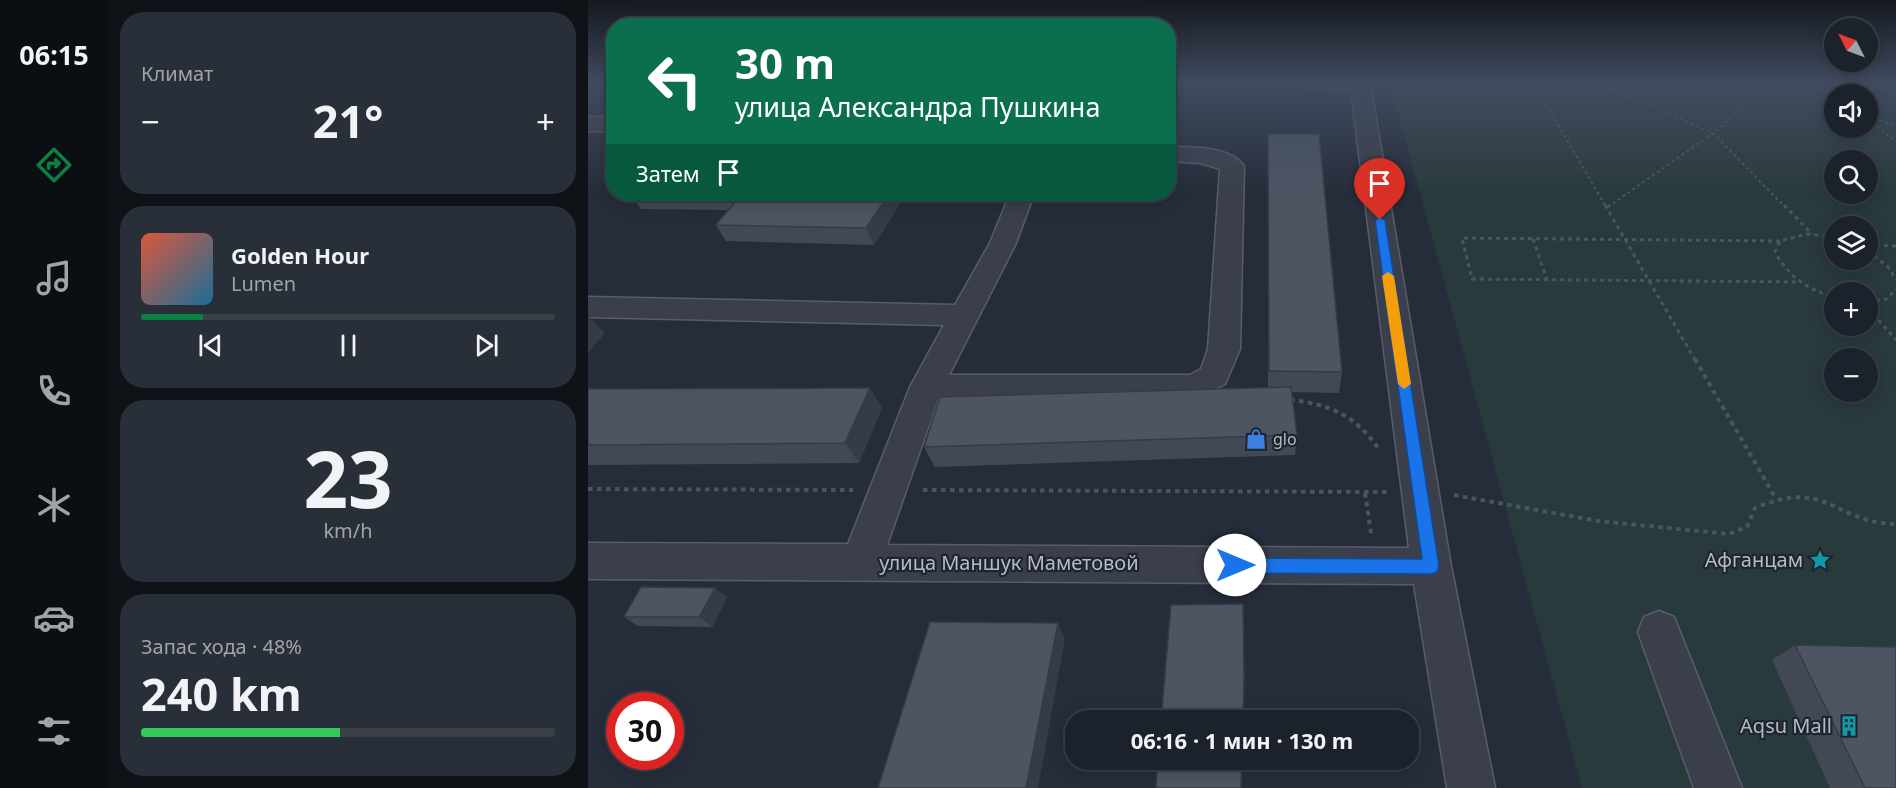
<!DOCTYPE html>
<html lang="ru">
<head>
<meta charset="utf-8">
<style>
	body { margin:0; font-family:"Noto Sans",sans-serif; background:#292f38; color:#f1f3f6; height:100vh; display:flex; flex-direction:column; font-size:22px; white-space:nowrap }
	* { box-sizing:border-box; margin:0 }
	p { font-size:20px; color:#a0a4a9 }
	.icon { flex:none; width:33px; height:33px; fill:none; stroke:currentColor; stroke-width:2; stroke-linecap:round; stroke-linejoin:round }
	.map { position:relative; flex:1; overflow:hidden }
	.side { display:flex; flex-direction:column; gap:12px; padding:12px; background:#0f1318; width:480px }
	.side>* { flex:none }
	.top-card { position:absolute; left:18px; top:18px; width:570px; height:183px; border-radius:24px; box-shadow:0 3px 15px #0003,0 0 0 2px #3a3f48; background:#0b6e4f; color:#fff; overflow:hidden }
	.needle { width:39px; rotate:312deg }
	.buttons { position:absolute; left:1236px; top:18px; display:grid; gap:12px }
	.buttons a { display:grid; place-items:center; width:54px; height:54px; border-radius:50%; background:#1c222c; box-shadow:0 3px 15px #0003,0 0 0 2px #3a3f48; font-size:30px }
	.speed { position:absolute; left:18px; top:692px; display:flex; gap:12px; font-size:30px; font-weight:700; text-align:center }
	.speed>* { display:grid; place-content:center; width:78px; height:78px; border-radius:50%; background:#1c222c; box-shadow:0 3px 15px #0003,0 0 0 2px #3a3f48; line-height:1 }
	.speed .limit { border:9px solid #d22; background:#fff; color:#111 }
	.pin { position:absolute; display:grid; place-items:center; width:51px; height:51px; color:#fff; margin:-62px -26px; border-radius:50% 50% 50% 0; rotate:-45deg; box-shadow:0 0 6px #0007 }
	.pin .icon { rotate:45deg }
	.me { position:absolute; width:66px; margin:-33px; rotate:90deg; stroke-linejoin:round; filter:drop-shadow(0 0 4px #0008) }
	.turn { display:flex; align-items:center; gap:21px; height:126px; padding:0 30px; font-size:27px }
	.turn .icon { width:78px; height:78px; stroke-width:2.5 }
	.turn b { display:block; font-size:42px; line-height:51px }
	.then { display:flex; align-items:center; height:57px; padding:0 30px; background:#0003; gap:12px; font-size:22px }
	.big { font-size:45px; font-weight:700; line-height:1.1 }
	.side .tile { flex:1; display:flex; flex-direction:column; justify-content:center; gap:9px; min-width:0; padding:0 21px; border-radius:24px; background:#292f38 }
	.side .dial { align-items:center; gap:0 }
	.dial b { font-size:78px; line-height:1 }
	.song { display:flex; align-items:center; gap:18px }
	.cover { width:72px; height:72px; border-radius:9px; background:linear-gradient(135deg,hsl(10 70% 55%),hsl(200 70% 35%)) }
	.played { height:6px; border-radius:3px; background:linear-gradient(90deg,#0b8043 15%,#3a3f48 15%) }
	.keys { display:flex; justify-content:space-around; direction:ltr }
	.heat { display:flex; justify-content:space-between; align-items:center; font-size:33px; direction:ltr }
	.charge { height:9px; border-radius:4px; background:linear-gradient(90deg,#34c759 48%,#3a3f48 0) }
	.trip { position:absolute; left:477px; top:710px; width:354px; height:60px; border-radius:24px; background:#1c222c; box-shadow:0 3px 15px #0003,0 0 0 2px #3a3f48; font-weight:700; line-height:60px; text-align:center }
	main { display:flex; flex:1; min-height:0 }
	.menu { display:flex; flex-direction:column; width:108px; justify-content:space-around; align-items:center; background:#0b0e12; color:#a0a4a9 }
	.menu .icon { width:42px; height:42px }
	.menu .active { color:#0b8043 }
	.menu b { font-size:27px; color:#f1f3f6 }
	.map>svg:first-child { display:block }
</style>
</head>
<body>
<main>
<nav class="menu">
<b>06:15</b>
<svg class="icon active" aria-label="directions" viewBox="0 0 24 24"><path d="M12 3l9 9-9 9-9-9zM9 14v-3h6M13 9l2 2-2 2"/></svg>
<svg class="icon" aria-label="music" viewBox="0 0 24 24"><path d="M9 18V5l10-2v13"/><circle cx="6" cy="18" r="3"/><circle cx="16" cy="16" r="3"/></svg>
<svg class="icon" aria-label="phone" viewBox="0 0 24 24"><path d="M5 4h4l2 5-3 2q2 4 5 5l2-3 5 2v4C11 20 4 13 5 4z"/></svg>
<svg class="icon" aria-label="climate" viewBox="0 0 24 24"><path d="M12 3v18M4 7l16 10M4 17L20 7"/></svg>
<svg class="icon" aria-label="car" viewBox="0 0 24 24"><path d="M5 17H2v-5l4-1 3-4h7l3 4 3 1v5h-3M9 17h6M6 11h13"/><circle cx="7" cy="17" r="2"/><circle cx="17" cy="17" r="2"/></svg>
<svg class="icon" aria-label="filters" viewBox="0 0 24 24"><path d="M4 7h16M4 17h16"/><circle cx="9" cy="7" r="2"/><circle cx="15" cy="17" r="2"/></svg>
</nav>
<section class="side">
<div class="tile"><p>Климат</p>
<div class="heat"><a>−</a><b class="big">21°</b><a>+</a></div>
</div>
<div class="tile">
<div class="song"><i class="cover"></i><div><b>Golden Hour</b><p>Lumen</p></div></div>
<div class="played"></div>
<div class="keys"><svg class="icon" aria-label="previous" viewBox="0 0 24 24"><path d="M18 5L8 12l10 7zM5 5v14"/></svg><svg class="icon" aria-label="pause" viewBox="0 0 24 24"><path d="M8 5v14M16 5v14"/></svg><svg class="icon" aria-label="next" viewBox="0 0 24 24"><path d="M6 5l10 7-10 7zM19 5v14"/></svg></div>
</div>
<div class="tile dial"><b>23</b><p>km/h</p></div>
<div class="tile"><p>Запас хода · 48%</p><b class="big">240 km</b><div class="charge"></div></div>
</section>
<div class="map">
<svg width="1308" height="788" viewBox="0 0 1308 788">
	<rect width="100%" height="100%" fill="#262d3a"/>
	<path fill="#293a3c" fill-rule="evenodd" d="M802,83H1308V788H994ZM1246,94H1280V128H1246ZM1246,160H1280V194H1246ZM1246,226H1280V260H1246ZM1246,292H1280V326H1246ZM1246,358H1280V392H1246Z"/>
	<g fill="none" stroke-linecap="round" stroke-linejoin="round">
		<g stroke="#585d68" stroke-width="3">
			<g id="minor">
				<path d="M715,83H782L863,566L907,788H859L826,584L0,579V543L260,544L322,387L356,325L0,317V297L367,305L402,243L422,194H446L428,243L361,375H602L613,369L620,349L632,169L613,163L580,161V147C602,147 642,146 656,166L652,349L637,384L608,399H350L299,545L821,548L763,90L718,87Z"/>
				<rect x="0" y="117" width="26" height="14"/>
				<path d="M1071,611L1086,617L1154,788H1106L1050,632L1056,617Z"/>
			</g>
		</g>
		<g stroke="#48575a" stroke-width="2" stroke-dasharray="3 3" stroke-linecap="butt">
			<path d="M946,83L1018,207"/>
			<path d="M1009,83L1125,133L1197,207"/>
			<path d="M1236,83L1251,94"/>
			<path d="M1280,117L1308,126"/>
			<path d="M1280,118L1308,142"/>
			<path d="M1020,207L1125,133L1182,83"/>
		</g>
		<g stroke="#48575a" stroke-width="3" stroke-dasharray="4 4" stroke-linecap="butt">
			<path d="M1017,205L1107,360"/>
			<path d="M1196,205L1224,234"/>
			<path d="M1020,207L1022,205"/>
			<path d="M1246,237L1219,234L1192,241L1187,252C1200,276 1220,290 1246,297"/>
			<path d="M945,239L959,280"/>
			<path d="M1192,241L874,238L884,279L1211,282"/>
			<path d="M1280,245L1308,246"/>
			<path d="M1280,251L1300,267L1308,280"/>
			<path d="M1280,302L1299,299L1308,289"/>
			<path d="M1280,308L1308,340"/>
		</g>
		<g stroke="#48575a" stroke-width="4" stroke-dasharray="4.5 4.5" stroke-linecap="butt">
			<path d="M1107,359L1188,499"/>
			<path d="M702,400C741,404 767,415 790,448"/>
			<path d="M0,489L265,490"/>
			<path d="M335,490L799,492"/>
			<path d="M777,493L783,533"/>
			<path d="M866,495L1010,521L1141,534L1159,527L1167,508C1240,477 1245,523 1308,524"/>
		</g>
		<use href="#minor" fill="#3a3f4b" fill-rule="evenodd"/>
	</g>
	<g fill="#424955">
		<path d="M680,134L754,372L751,393L704,392L709,435L707,455L347,467L336,447L680,387Z"/>
		<path d="M42,194H318L286,245L138,241L128,225L140,210L53,209Z"/>
		<path d="M0,389L294,408L271,463L0,465Z"/>
		<path d="M139,597L124,627L50,626L36,617Z"/>
		<path d="M1207,645L1308,788H1242L1184,660Z"/>
	</g>
	<g fill="#363c45">
		<path d="M301,194H318L286,245L278,228Z"/>
		<path d="M0,316L17,333L0,353Z"/>
		<path d="M282,388L294,408L271,463L257,443Z"/>
		<path d="M127,588L139,597L124,627L111,617Z"/>
		<path d="M470,623L477,639L450,788H438Z"/>
	</g>
	<g fill="#4d5563" stroke="#363c45" stroke-width="1.5">
		<path d="M680,134H731L754,372L681,371Z"/>
		<path d="M84,194H301L278,228L128,225L153,195Z"/>
		<path d="M703,387L709,435L336,447L352,397Z"/>
		<path d="M282,388L257,443L0,445V389Z"/>
		<path d="M53,587L127,588L111,617H36Z"/>
		<path d="M655,604L656,680L655,720H573L583,605Z"/>
		<path d="M342,622L470,623L438,788H290Z"/>
		<path d="M1207,645L1308,647V788H1277Z"/>
		<path d="M570,759H654L653,788H568Z"/>
	</g>
	<linearGradient id="sky" x2="0" y2="1"><stop stop-color="#151920"/><stop offset="0.43" stop-color="#414c60"/><stop offset="1" stop-color="#414c60" stop-opacity="0"/></linearGradient>
	<rect width="1308" height="193" fill="url(#sky)"/>
	<path fill="#1a73e8" stroke="#114b97" stroke-width="1.5" d="M792,217L797,220L851,566L849,572L843,574L647,573L642,570L639,565L642,560L647,558L834,559L787,220Z"/>
	<path fill="#f59e0b" d="M800,272L806,276L823,384L816,389L810,384L794,276Z"/>
	<defs>
		<g id="shop-bare" transform="scale(1.62)"><path d="M-5-2.5h2.3a2.7 3.5 0 0 1 5.4 0H5L5.5 6h-11ZM-1.5-2.5h3a1.5 2.3 0 0 0-3 0Z" fill="#3f7fe0" stroke="#1f252f" stroke-width="2.5" paint-order="stroke"/></g>
		<g id="sight-bare" transform="scale(1.62)"><path d="M0-6L1.8-2.2L6-1.7L2.9 1.2L3.7 5.4L0 3.3L-3.7 5.4L-2.9 1.2L-6-1.7L-1.8-2.2Z" fill="#0f9aa8" stroke="#1f252f" stroke-width="2.5" paint-order="stroke"/></g>
		<g id="building-bare" transform="scale(1.62)"><path d="M-4-6H4V6H1V3H-1V6H-4ZM-2.5-4.3h1.7v1.8h-1.7ZM.8-4.3h1.7v1.8H.8ZM-2.5-1h1.7V.8h-1.7ZM.8-1h1.7V.8H.8Z" fill="#0f9aa8" stroke="#1f252f" stroke-width="2.5" paint-order="stroke"/></g>
	</defs>
	<g fill-rule="evenodd">
		<use href="#shop-bare" x="668" y="439"/>
		<use href="#sight-bare" x="1232" y="560"/>
		<use href="#building-bare" x="1261" y="726"/>
	</g>
	<g text-anchor="middle" stroke-width="4.5" stroke-linejoin="round" paint-order="stroke">
		<g font-size="16" fill="#b5bbc6" stroke="#1f252f" text-anchor="start">
			<text x="685" y="445">glo</text>
		</g>
		<g font-size="20" fill="#b5bbc6" stroke="#1f252f" text-anchor="end">
			<text x="1215" y="567">Афганцам</text>
			<text x="1244" y="733">Аqsu Mall</text>
		</g>
		<g font-size="20" fill="#b5bbc6" stroke="#1f252f">
			<text x="421" y="570">улица Маншук Маметовой</text>
		</g>
	</g>
</svg>
<div class="buttons">
<a><svg class="needle" viewBox="-14 -14 28 28"><path d="M0-13l5 13h-10z" fill="#e53935"/><path d="M0 13l5-13h-10z" fill="#a0a4a9"/></svg></a>
<a><svg class="icon" aria-label="sound" viewBox="0 0 24 24"><path d="M4 9h4l5-4v14l-5-4H4zM17 9q2 3 0 6"/></svg></a>
<a><svg class="icon" aria-label="search" viewBox="0 0 24 24"><circle cx="10" cy="10" r="6"/><path d="M15 15l6 6"/></svg></a>
<a><svg class="icon" aria-label="layers" viewBox="0 0 24 24"><path d="M12 4l9 5-9 5-9-5zM3 14l9 5 9-5"/></svg></a>
<a>+</a>
<a>−</a>
</div>
<div class="speed"><div class="limit">30</div></div>
<div class="pin" style="left:792px;top:220px;background:#d93025"><svg class="icon" aria-label="arrive" viewBox="0 0 24 24"><path d="M6 21V4h12l-3 4 3 4H6"/></svg></div>
<svg class="me" style="left:647px;top:565px" viewBox="-20 -20 40 40"><circle r="19" fill="#fff"/><path d="M0-13L10 11 0 6-10 11z" fill="#1a73e8"/></svg>
<div class="trip">06:16 · 1 мин · 130 m</div>
<div class="top-card">
<div class="turn"><svg class="icon" aria-label="left" viewBox="0 0 24 24"><path d="M17 20v-9H6M10 6l-5 5 5 5"/></svg><div><b>30 m</b>улица Александра Пушкина</div></div>
<div class="then">Затем<svg class="icon" aria-label="arrive" viewBox="0 0 24 24"><path d="M6 21V4h12l-3 4 3 4H6"/></svg></div>
</div>
</div>
</main>
</body>
</html>
